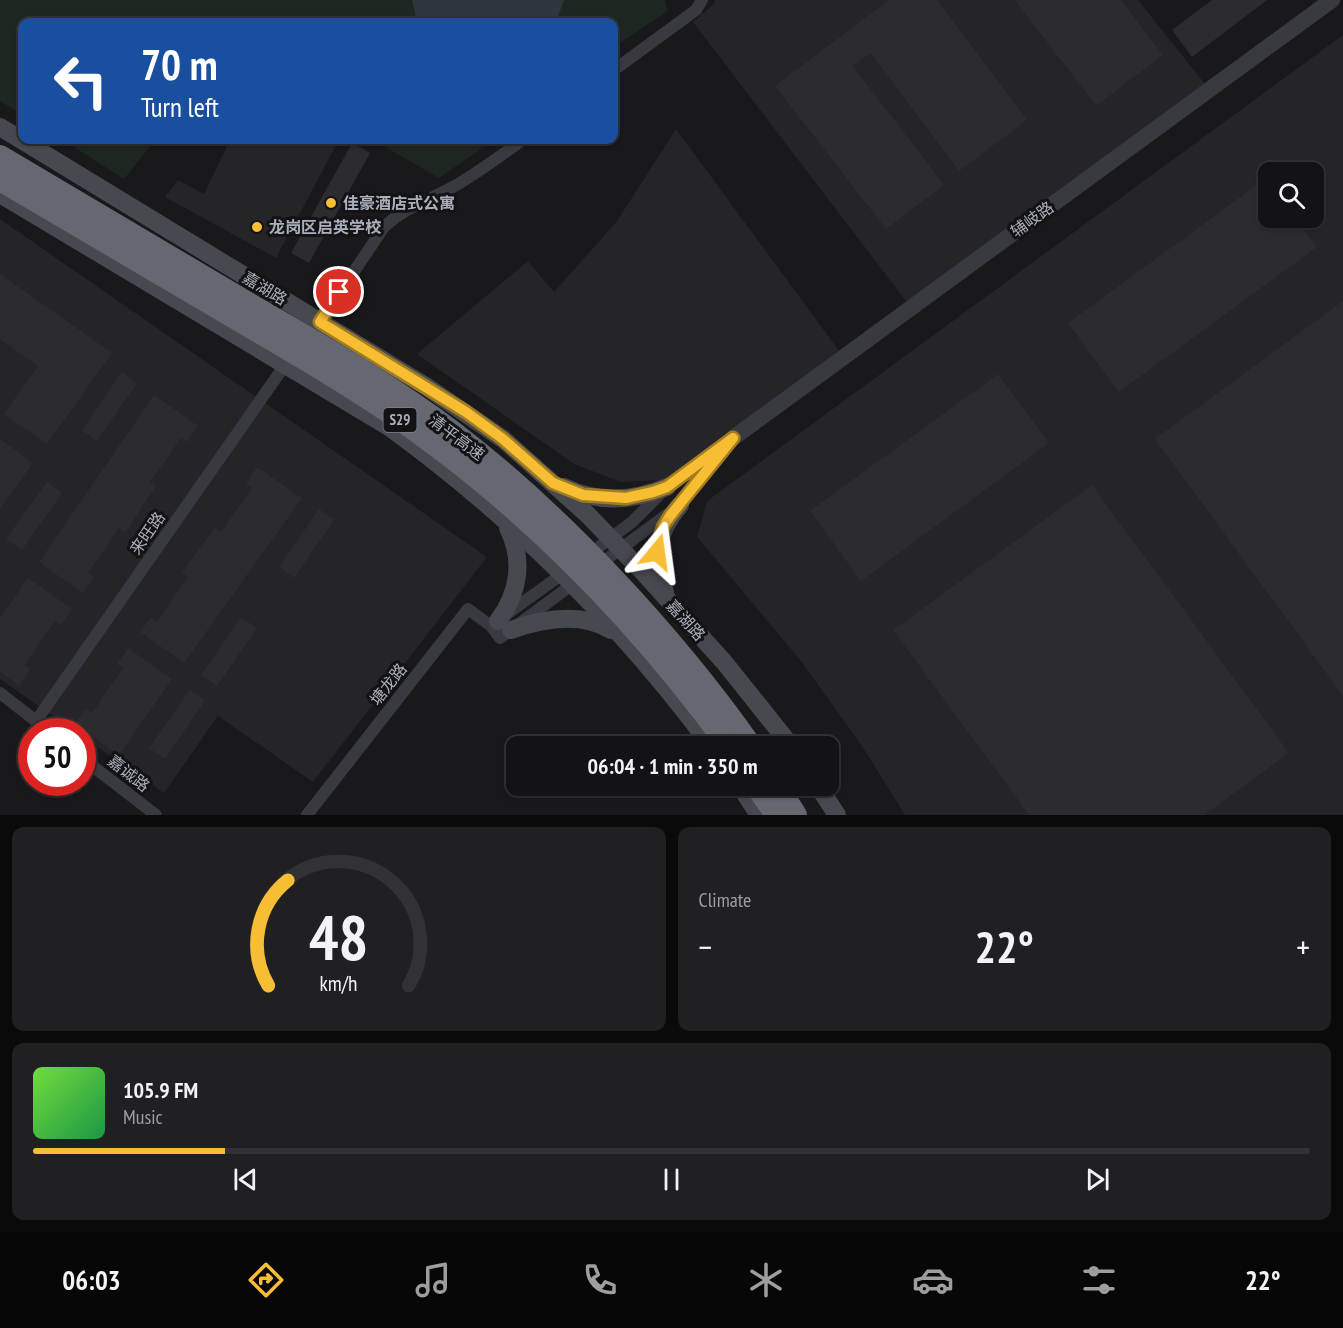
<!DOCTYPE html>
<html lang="en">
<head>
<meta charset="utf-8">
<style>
	body { margin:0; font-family:"PT Sans Narrow","Noto Sans SC",sans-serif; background:#202022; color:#f1f3f6; height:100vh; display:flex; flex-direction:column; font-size:22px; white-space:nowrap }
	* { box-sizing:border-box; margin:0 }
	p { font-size:20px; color:#9d9ea0 }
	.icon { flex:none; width:33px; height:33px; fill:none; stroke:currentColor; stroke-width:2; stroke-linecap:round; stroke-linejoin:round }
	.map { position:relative; height:815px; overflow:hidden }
	.sheet { display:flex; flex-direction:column; gap:12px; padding:12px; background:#0a0a0b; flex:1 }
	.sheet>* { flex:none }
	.hud { position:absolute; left:18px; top:18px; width:600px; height:126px; border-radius:12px; box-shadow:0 2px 4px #0004,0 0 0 2px #323234; background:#1a4fa0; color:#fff; overflow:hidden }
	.tools { position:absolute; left:1258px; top:162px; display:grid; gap:12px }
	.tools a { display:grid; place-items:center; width:66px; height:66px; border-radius:12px; background:#131214; box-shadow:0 2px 4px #0004,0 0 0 2px #323234; font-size:30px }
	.speed { position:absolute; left:18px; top:718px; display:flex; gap:12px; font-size:30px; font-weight:700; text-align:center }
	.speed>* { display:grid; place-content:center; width:78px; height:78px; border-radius:50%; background:#131214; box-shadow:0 2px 4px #0004,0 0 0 2px #323234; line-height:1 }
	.speed .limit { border:9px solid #d22; background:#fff; color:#111 }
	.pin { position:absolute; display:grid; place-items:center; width:51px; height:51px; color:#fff; margin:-26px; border:3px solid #fff; border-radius:50%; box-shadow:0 2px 6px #0007 }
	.me { position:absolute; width:66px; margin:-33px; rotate:16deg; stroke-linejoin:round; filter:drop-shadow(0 0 4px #0008) }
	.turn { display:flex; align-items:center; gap:21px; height:126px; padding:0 24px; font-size:27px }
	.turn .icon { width:78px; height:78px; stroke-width:2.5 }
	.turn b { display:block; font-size:42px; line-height:51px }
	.big { font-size:45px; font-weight:700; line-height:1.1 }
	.sheet .card { flex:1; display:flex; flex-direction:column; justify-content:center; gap:9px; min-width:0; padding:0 21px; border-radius:12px; background:#202022 }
	.sheet .dial { align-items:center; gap:0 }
	.dial svg { height:156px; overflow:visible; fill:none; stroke:#323234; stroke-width:7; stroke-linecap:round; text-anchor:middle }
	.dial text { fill:#f1f3f6; stroke:none }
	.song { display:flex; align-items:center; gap:18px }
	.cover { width:72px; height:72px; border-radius:9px; background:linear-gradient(135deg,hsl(100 70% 55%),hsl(140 70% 35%)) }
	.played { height:6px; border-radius:3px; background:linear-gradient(90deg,#f8be33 15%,#323234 15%) }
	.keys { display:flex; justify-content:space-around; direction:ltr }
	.heat { display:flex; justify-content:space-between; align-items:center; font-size:33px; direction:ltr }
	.sheet .tiles { flex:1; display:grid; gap:12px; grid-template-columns:1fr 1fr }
	.card:last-child { grid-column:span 2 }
	.trip { position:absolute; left:506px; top:736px; width:333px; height:60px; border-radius:12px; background:#131214; box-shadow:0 2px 4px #0004,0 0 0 2px #323234; font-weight:700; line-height:60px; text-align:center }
	.menu { display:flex; height:96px; justify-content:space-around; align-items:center; background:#080708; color:#9d9ea0 }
	.menu .icon { width:42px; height:42px }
	.menu .active { color:#f8be33 }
	.menu b { font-size:27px; color:#f1f3f6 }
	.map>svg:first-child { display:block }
</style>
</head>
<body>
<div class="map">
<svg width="1343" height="815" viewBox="0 0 1343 815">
	<rect width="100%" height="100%" fill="#19181b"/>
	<g fill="#252428" fill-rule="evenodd">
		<path d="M715,0H1138L1205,84L909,305L693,22L715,3Z"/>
		<path d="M1343,35V815H905L864,749L801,661L697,537L707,501ZM1269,172H1314V218H1269Z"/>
		<path d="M676,129L840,352L665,480L621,482L574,464L417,354L528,261L554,292L617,221Z"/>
		<path d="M230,140H339L276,258L165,197L178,180L204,194Z"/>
		<path d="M0,219L487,557L313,782L218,716L164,793L83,737L82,732H76L0,679Z"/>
	</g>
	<g fill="#1e2620">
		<path d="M0,0H665L668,11L614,47V22H22V115L0,101Z"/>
		<path d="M63,140H155L124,179Z"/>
		<path d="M373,140H494L439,178Z"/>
	</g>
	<path fill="#2e373f" d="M412,0H564L558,16L551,22H417Z"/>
	<g fill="#2c2b2f">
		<path d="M889,0H937L1027,120L959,171L871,53L853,66L944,185L886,229L775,86Z"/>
		<path d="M1015,0H1121L1163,55L1096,106Z"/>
		<path d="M1212,0H1267L1192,57L1172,30Z"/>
		<path d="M352,143L370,153L309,263L291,253Z"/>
		<path d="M1269,176V218H1295L1317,247L1119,392L1068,323Z"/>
		<path d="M0,274L112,353L47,444L4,414L38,366L0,339Z"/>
		<path d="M1343,301V696L1155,439Z"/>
		<path d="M122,372L137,383L97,441L82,430Z"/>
		<path d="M998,374L1049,443L861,581L810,511Z"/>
		<path d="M154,395L198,426L187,442L181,438L150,482L156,486L125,533L119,528L88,573L94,577L83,593L39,562Z"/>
		<path d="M0,439L33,463L0,509Z"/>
		<path d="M257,467L302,498L184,663L140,632L151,617L157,621L188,577L182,572L215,527L221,532L252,488L246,483Z"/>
		<path d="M47,482L62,493L22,550L6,539Z"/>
		<path d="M1092,485L1289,753L1204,815H1029L893,630Z"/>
		<path d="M319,509L334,520L294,578L279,567Z"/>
		<path d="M28,578L72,609L61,625L55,621L24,665L30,669L19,685L0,672V618Z"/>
		<path d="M241,617L257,628L217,686L201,675Z"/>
		<path d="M128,648L172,679L119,755L75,724L86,708L92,713L123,668L117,664Z"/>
		<path d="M190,690L205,701L165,759L149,748Z"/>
	</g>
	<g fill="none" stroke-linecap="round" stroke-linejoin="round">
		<g stroke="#393a40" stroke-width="12">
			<path d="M614,70L696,10L702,0"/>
			<path d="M320,322L384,227C404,208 425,202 449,189C474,176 499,157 522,140"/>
			<path d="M587,556L632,522L667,487L720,448"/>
			<path d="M596,567L680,505L733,438"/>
			<path d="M504,616L568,570"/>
			<path d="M0,693L50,732"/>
			<path d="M36,721L285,365"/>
			<path d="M82,758L156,815"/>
			<path d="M307,815L468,609L491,626L500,638L577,581"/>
		</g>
		<path stroke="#393a40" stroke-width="16" d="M733,438L1332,0"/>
		<g stroke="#474950" stroke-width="18">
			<path d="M0,127L427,387L503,439L588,515L642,571L724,662L792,747"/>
			<path d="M0,194L389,427C511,516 622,625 712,747"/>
			<path d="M564,487C597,503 633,501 667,487"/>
			<path d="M665,592C650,561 658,530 680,505"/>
			<path d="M498,621C519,593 524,560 508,528"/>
			<path d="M511,630C542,619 581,612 611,630"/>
			<path d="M740,786L759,815"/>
			<path d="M818,786L837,815"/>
		</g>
		<g stroke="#656871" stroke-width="22">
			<path d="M756,786L776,815"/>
			<path d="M778,786L796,815"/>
		</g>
		<g stroke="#656871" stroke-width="22">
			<path d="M0,156C85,206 170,257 255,307C322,346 390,384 452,431C561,514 673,635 752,747"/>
			<path d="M0,180C79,227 159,273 238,320C304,359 371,397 432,443C545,527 646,633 729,747"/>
		</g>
	</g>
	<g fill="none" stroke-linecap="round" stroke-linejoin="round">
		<g stroke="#a17c21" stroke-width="15">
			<path id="route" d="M339,292L320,322L466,412L503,439L553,483L583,495L626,498L653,492L667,487L733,438L670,516L663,527L657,552"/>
		</g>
		<use href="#route" stroke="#f8be33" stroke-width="10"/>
	</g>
	<g fill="#f8be33" stroke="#131316" stroke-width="2">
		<circle cx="331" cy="203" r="6"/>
		<circle cx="257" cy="227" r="6"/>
	</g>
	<g text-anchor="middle" stroke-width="6" stroke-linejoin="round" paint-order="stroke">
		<rect fill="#131316" stroke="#7d808a" stroke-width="1.5" x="383.5" y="408" width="33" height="24" rx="4.5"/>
		<g font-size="15" font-weight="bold" fill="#aaafbb">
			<text x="400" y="425">S29</text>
		</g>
		<g font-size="16" font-weight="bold" fill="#aaafbb" stroke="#131316" text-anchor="start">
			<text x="343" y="209">佳豪酒店式公寓</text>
			<text x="269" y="233">龙岗区启英学校</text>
		</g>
		<g font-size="16" fill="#aaafbb" stroke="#131316">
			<text transform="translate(1032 219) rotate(-36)" y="6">辅岐路</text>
			<text transform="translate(265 288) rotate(31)" y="6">嘉湖路</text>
			<text transform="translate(457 437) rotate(37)" y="6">清平高速</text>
			<text transform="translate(147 533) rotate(-55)" y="6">来旺路</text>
			<text transform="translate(686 620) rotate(48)" y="6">嘉湖路</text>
			<text transform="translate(388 684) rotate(-52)" y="6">塘龙路</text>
			<text transform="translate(129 773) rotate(38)" y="6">嘉诚路</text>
		</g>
	</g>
</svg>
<div class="tools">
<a><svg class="icon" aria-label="search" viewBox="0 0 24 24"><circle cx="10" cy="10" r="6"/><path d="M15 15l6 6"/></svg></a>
</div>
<div class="speed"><div class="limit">50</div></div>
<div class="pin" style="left:339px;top:292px;background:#d93025"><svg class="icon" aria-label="arrive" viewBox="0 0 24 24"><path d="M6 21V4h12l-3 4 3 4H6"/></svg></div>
<svg class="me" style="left:657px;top:552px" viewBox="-20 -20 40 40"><path d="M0-17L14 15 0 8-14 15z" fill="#f8be33" stroke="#fff" stroke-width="4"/></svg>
<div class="trip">06:04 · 1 min · 350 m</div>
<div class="hud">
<div class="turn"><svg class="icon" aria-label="left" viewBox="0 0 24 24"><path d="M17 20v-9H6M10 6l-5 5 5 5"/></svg><div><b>70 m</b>Turn left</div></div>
</div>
</div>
<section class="sheet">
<div class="tiles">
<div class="card dial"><svg viewBox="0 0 100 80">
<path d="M14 69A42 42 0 1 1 86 69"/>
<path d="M14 69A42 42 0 0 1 24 15" stroke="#f8be33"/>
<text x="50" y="56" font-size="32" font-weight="700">48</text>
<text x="50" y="72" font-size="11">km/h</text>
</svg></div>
<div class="card"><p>Climate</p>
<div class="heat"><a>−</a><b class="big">22°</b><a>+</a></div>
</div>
<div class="card">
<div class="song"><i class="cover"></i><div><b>105.9 FM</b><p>Music</p></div></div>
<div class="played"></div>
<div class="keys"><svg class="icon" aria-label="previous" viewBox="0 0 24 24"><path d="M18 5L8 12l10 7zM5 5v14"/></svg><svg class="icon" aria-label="pause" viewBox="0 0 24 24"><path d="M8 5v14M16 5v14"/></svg><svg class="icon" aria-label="next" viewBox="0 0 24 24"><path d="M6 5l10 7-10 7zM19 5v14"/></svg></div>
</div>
</div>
</section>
<nav class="menu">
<b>06:03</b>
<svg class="icon active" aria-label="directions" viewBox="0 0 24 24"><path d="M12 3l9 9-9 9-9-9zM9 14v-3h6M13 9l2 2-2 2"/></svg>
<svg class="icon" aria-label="music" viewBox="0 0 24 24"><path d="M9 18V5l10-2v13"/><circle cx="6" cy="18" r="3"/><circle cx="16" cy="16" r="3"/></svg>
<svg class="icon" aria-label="phone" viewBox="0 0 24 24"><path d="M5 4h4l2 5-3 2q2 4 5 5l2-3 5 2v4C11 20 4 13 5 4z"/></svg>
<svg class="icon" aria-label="climate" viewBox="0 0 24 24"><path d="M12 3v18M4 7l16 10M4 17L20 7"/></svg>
<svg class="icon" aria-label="car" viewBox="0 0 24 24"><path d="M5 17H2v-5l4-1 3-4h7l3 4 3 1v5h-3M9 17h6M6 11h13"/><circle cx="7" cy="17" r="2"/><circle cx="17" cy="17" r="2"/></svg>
<svg class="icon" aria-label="filters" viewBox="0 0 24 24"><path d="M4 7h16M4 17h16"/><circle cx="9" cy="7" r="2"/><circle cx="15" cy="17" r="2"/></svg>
<b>22°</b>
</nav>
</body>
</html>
